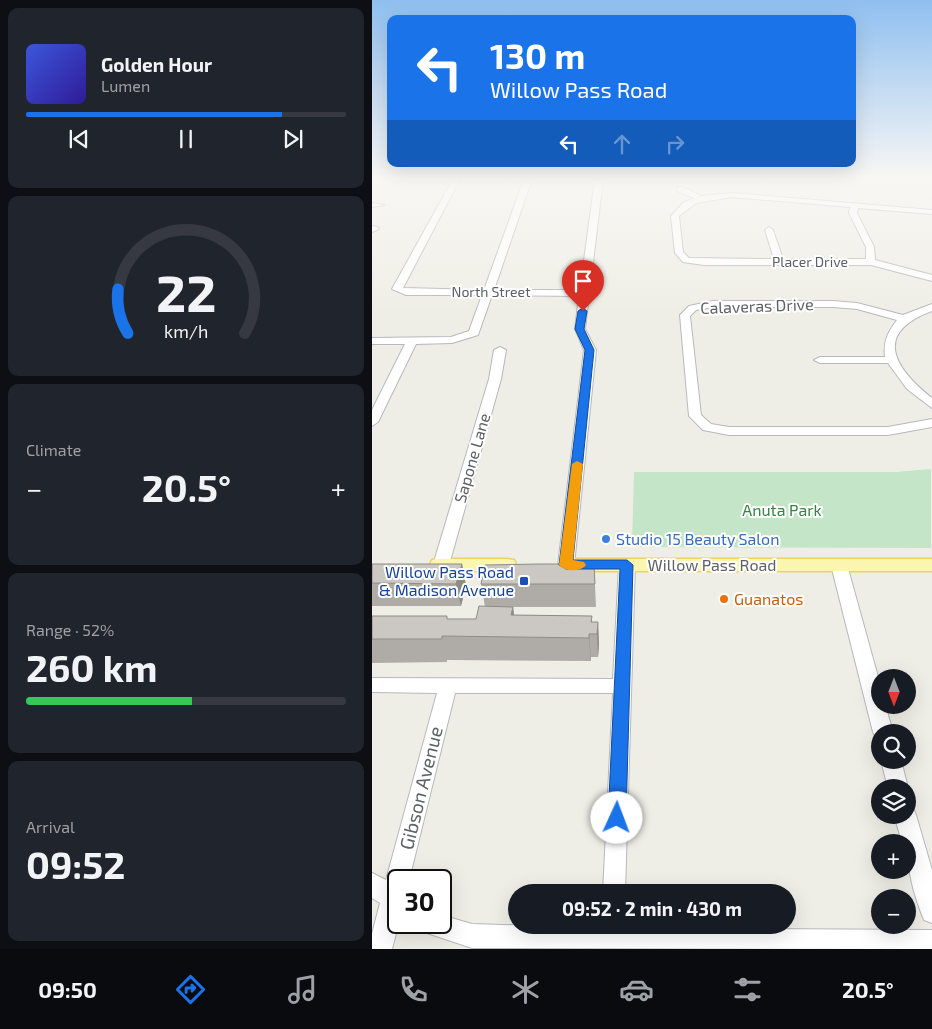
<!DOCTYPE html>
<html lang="en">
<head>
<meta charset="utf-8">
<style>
	body { margin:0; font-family:"Exo 2",sans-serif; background:#20242c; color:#f1f3f6; height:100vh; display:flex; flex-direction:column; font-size:19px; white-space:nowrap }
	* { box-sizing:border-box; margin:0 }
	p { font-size:16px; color:#9ea1a6 }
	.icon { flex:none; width:28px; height:28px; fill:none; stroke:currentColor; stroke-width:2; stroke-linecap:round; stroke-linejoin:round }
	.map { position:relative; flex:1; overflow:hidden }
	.panel { display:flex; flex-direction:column; gap:8px; padding:8px; background:#0d0f14; width:372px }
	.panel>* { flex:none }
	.top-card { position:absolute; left:15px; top:15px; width:469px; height:152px; border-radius:10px; box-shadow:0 5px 20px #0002; background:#1a73e8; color:#fff; overflow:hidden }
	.needle { width:32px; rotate:180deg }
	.fabs { position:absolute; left:499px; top:669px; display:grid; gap:10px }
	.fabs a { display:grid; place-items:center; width:45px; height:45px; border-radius:50%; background:#171b24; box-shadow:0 5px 20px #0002; font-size:25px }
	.speed { position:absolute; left:15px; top:869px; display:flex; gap:10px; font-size:25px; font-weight:700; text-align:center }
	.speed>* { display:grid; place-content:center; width:65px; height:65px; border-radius:50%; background:#171b24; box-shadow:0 5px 20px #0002; line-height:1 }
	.speed .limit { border:2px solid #111; border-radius:8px; background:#fff; color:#111 }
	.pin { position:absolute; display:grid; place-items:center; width:42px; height:42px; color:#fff; margin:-51px -21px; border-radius:50% 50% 50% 0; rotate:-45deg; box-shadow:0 0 5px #0007 }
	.pin .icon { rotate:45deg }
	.me { position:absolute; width:55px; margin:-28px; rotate:2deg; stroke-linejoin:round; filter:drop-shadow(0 0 4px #0008) }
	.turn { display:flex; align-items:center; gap:18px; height:105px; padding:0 20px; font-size:22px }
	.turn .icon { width:65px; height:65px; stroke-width:2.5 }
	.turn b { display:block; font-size:35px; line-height:42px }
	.lanes { display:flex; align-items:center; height:48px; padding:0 20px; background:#0003; justify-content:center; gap:25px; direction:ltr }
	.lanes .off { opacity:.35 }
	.big { font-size:38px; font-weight:700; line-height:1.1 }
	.panel .widget { flex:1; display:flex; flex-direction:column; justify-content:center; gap:8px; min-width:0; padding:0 18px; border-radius:10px; background:#20242c }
	.panel .dial { align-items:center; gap:0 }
	.dial svg { height:130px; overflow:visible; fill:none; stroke:#363941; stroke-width:7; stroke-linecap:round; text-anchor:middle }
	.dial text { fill:#f1f3f6; stroke:none }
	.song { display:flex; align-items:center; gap:15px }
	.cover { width:60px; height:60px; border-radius:8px; background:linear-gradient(135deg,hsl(230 70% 55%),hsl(250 70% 35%)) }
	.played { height:5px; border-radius:2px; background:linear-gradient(90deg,#1a73e8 80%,#363941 80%) }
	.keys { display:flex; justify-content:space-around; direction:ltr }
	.heat { display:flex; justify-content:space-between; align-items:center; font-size:28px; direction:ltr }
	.charge { height:8px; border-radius:4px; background:linear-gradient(90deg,#34c759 52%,#363941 0) }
	.trip { position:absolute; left:136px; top:884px; width:288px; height:50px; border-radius:25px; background:#171b24; box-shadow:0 5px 20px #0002; font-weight:700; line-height:50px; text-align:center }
	.tabs { display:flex; height:80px; justify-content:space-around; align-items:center; background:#090b0e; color:#9ea1a6 }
	.tabs .icon { width:35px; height:35px }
	.tabs .current { color:#1a73e8 }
	.tabs b { font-size:22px; color:#f1f3f6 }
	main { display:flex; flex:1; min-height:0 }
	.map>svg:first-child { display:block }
</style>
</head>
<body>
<main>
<section class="panel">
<div class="widget">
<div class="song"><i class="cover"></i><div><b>Golden Hour</b><p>Lumen</p></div></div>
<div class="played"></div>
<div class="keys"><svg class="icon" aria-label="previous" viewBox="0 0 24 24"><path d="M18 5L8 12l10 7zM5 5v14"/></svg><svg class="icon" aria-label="pause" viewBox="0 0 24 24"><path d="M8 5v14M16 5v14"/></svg><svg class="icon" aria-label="next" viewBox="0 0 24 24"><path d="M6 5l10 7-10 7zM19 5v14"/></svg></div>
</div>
<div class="widget dial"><svg viewBox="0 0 100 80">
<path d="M14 69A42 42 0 1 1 86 69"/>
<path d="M14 69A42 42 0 0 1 8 42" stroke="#1a73e8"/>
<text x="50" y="56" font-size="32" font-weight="700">22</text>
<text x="50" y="72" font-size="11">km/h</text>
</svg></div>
<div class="widget"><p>Climate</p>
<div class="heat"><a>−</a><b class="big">20.5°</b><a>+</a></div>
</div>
<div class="widget"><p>Range · 52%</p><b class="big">260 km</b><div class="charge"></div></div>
<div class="widget"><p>Arrival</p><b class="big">09:52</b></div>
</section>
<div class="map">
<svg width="560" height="949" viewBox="0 0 560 949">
	<rect width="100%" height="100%" fill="#efeee6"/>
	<path fill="#c4e5c7" d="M559,469V548L260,547L262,472H524Z"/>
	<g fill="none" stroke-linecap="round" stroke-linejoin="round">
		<g stroke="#b6b8bc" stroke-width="2">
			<g id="minor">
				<path d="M81,179H88L31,288L112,290L152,179H160L122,290H208L223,179H231L213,329L224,350L202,565L200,569H188L186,565L212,350L203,329L207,296L120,295L106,335L80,343L44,344L6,422L0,426V410L33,344H0V338L79,337L97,331L110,295H34L20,289Z"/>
				<path d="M305,187H311L329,196L360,193L560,210V214L486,208L485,213L502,247L503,260L560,275V281L499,265H332L311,262L303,253L299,216L311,203L322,198L305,191ZM360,197L478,207L477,213L494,247V259H411L401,230L397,227L393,230L402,259L317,258L311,252L307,216L324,203Z"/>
				<path d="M0,203L12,205L0,207Z"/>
				<path d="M0,226L6,227L7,229L0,232Z"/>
				<path d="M341,301H461L485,303L531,315L560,304V311C501,333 521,367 560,398V408L535,389L516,363H448L442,360L448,357H513C511,341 516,332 525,320L485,309L461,307H341L324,310L318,316L329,415L339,424L357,427H516L560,419V427L516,435H357L331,430L317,416L308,315L317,306Z"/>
				<path d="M128,347L134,350L129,379L77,565L75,569H63L61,565L117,379L122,350Z"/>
				<path d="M255,560L261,561L263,565L253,892H231L241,693H83L37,880H26L27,922L20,949H0V934L8,903L0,898V873L14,880L65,693L0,692V678L241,679L247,565L249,561Z"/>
				<path d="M467,560L473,561L475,565L508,684V705H513L521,732H508V739L504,738L501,732L459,565L461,561Z"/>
				<path d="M509,760H529L536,788L535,791V788H516Z"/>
				<path d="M535,806L541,808L544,815L560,870V923L552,920C542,896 535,869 535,842H530L522,815H535Z"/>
				<path d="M69,915L100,924L229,928V925H253V928L560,930V949L100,948L46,930L42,922H69Z"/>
			</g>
		</g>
		<g stroke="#ebd263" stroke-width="3">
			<g id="major">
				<path d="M67,559H135L142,560L144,565L142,570L135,571H67L60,570L58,565L60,560Z"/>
				<path d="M200,559H560V571H200L193,570L191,565L193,560Z"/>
			</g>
		</g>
		<use href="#minor" fill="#fff" fill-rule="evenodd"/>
		<use href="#major" fill="#fbf6af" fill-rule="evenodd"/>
	</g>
	<g fill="#afaca8">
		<path d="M0,564H90L94,586L89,606H0Z"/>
		<path d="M222,564L224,607H141L142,615L220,616V622H226L227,645L226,657H219V661L75,660V662L0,663V616L76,619H104L113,607L109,584Z"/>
	</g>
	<g fill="#8e8c88">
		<path d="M90,564L94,586L89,606L84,584Z"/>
		<path d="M141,607L144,630L143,638L139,615Z"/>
		<path d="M226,622L227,645L226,657L225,634Z"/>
		<path d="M217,634L219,657V661L217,638Z"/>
	</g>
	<g fill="#cbc8c3" stroke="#8e8c88">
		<path d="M0,564H90L84,584L0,583Z"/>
		<path d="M167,564H222L223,584H109L113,565Z"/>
		<path d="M107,606L141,607L139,615L220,616L219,622H226L225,634H217V638L70,636V639H0V616H75V619H104Z"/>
	</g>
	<linearGradient id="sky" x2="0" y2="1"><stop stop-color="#8fbff0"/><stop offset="0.57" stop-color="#f8f7f4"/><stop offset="1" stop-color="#f8f7f4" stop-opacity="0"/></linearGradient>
	<rect width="560" height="312" fill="url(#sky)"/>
	<path fill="#1a73e8" stroke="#114b97" d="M211,308L215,311L212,329L222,350L201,560H255L261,565L254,818L251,823L245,826L239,823L236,818L248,569H194L187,565L213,350L203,329L206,311Z"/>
	<path fill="#f59e0b" d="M205,461L211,464L201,560L212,562L214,565C209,572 193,572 187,565L200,464Z"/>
	<circle fill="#3f7fe0" stroke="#fff" stroke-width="2" cx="234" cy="539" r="5"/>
	<rect fill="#1a4fb4" stroke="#fff" stroke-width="2" x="147" y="576" width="10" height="10" rx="2.5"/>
	<circle fill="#e8710a" stroke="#fff" stroke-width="2" cx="352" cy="599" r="5"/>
	<g text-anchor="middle" stroke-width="4" stroke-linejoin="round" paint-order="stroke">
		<g font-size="14" fill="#5e6066" stroke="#fff">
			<text x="438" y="267">Placer Drive</text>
			<text x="119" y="297">North Street</text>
		</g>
		<g font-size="16" fill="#5e6066" stroke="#fff">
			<text transform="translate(385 306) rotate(-2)" y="6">Calaveras Drive</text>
			<text transform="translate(100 458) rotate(-74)" y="6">Sapone Lane</text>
			<text x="340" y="571">Willow Pass Road</text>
		</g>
		<g font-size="16" fill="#388243" stroke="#fff">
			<text x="410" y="516">Anuta Park</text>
		</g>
		<g font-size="16" fill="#366cbe" stroke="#fff" text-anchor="start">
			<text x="244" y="545">Studio 15 Beauty Salon</text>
		</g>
		<g font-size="16" fill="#164399" stroke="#fff" text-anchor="end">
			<text x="142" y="578">Willow Pass Road<tspan x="142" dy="18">&amp; Madison Avenue</tspan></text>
		</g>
		<g font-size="16" fill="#c56008" stroke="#fff" text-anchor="start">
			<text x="362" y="605">Guanatos</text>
		</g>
		<g font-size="19" fill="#5e6066" stroke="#fff">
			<text transform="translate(49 788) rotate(-76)" y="7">Gibson Avenue</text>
		</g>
	</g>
</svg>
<div class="fabs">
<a><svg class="needle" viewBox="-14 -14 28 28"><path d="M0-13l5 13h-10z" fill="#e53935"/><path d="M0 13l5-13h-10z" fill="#9ea1a6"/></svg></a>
<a><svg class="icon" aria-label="search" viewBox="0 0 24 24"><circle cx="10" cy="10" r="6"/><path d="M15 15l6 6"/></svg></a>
<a><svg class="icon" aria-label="layers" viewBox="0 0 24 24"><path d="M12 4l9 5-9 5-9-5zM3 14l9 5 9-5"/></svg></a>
<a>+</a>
<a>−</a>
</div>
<div class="speed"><div class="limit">30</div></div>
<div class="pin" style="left:211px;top:311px;background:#d93025"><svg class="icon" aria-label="arrive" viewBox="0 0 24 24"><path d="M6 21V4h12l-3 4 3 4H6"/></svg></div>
<svg class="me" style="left:245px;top:818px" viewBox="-20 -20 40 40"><circle r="19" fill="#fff"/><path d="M0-13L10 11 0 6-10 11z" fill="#1a73e8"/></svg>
<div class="trip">09:52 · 2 min · 430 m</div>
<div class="top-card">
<div class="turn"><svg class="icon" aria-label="left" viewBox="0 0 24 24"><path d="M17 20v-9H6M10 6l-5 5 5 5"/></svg><div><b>130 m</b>Willow Pass Road</div></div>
<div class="lanes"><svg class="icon" aria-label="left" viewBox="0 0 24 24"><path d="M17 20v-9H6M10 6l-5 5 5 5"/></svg><svg class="icon off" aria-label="ahead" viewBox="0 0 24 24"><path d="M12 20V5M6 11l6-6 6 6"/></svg><svg class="icon off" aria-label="right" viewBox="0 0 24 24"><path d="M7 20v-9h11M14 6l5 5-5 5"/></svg></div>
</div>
</div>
</main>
<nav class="tabs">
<b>09:50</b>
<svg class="icon current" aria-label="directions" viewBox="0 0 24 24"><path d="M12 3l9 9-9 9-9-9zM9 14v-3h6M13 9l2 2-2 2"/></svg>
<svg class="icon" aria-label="music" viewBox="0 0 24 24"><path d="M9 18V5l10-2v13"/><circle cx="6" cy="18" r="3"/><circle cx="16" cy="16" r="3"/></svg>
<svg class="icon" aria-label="phone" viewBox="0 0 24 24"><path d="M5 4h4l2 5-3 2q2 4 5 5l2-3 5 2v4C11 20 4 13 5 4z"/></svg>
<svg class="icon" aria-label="climate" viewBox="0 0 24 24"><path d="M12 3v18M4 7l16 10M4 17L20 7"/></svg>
<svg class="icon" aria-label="car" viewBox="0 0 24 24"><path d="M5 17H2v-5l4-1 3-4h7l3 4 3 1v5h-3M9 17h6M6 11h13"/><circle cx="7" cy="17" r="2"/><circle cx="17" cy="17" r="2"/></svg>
<svg class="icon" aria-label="filters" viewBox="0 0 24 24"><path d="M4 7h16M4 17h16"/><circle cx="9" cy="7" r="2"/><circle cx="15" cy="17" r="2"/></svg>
<b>20.5°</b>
</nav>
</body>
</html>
